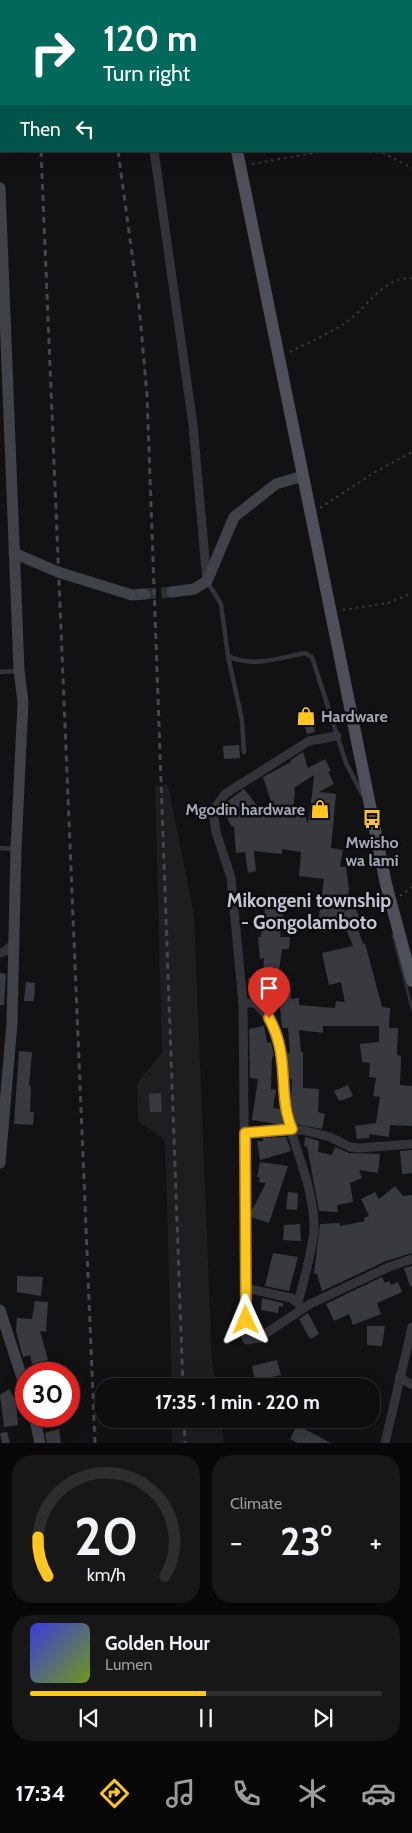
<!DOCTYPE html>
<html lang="en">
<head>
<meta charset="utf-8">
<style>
	body { margin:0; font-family:Cabin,sans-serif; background:#171718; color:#f1f3f6; height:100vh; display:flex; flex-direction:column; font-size:19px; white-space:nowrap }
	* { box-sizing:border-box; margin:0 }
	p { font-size:16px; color:#9b9c9e }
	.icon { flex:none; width:28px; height:28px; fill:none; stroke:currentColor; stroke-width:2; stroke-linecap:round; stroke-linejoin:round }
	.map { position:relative; height:1443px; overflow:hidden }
	.sheet { display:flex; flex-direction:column; gap:12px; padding:12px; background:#080808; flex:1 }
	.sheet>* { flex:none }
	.guide { position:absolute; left:0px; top:0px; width:412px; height:152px; box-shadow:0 5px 20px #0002,0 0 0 1px #2e2e2f; background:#00695c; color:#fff; overflow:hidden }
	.speed { position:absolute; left:15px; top:1362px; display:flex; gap:10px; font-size:25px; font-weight:700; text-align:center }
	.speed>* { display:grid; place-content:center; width:65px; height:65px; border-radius:50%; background:#0e0e0f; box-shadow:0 5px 20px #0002,0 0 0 1px #2e2e2f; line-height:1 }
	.speed .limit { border:8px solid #d22; background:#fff; color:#111 }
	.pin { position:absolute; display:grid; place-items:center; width:42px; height:42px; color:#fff; margin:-51px -21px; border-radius:50% 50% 50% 0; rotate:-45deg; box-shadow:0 0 5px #0007 }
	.pin .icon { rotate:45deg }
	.me { position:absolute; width:55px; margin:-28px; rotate:359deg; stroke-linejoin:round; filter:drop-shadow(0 0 4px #0008) }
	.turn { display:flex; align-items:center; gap:18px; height:105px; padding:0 20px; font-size:22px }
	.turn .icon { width:65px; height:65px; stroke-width:2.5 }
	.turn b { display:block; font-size:35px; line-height:42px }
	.then { display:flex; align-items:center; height:48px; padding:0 20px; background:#0003; gap:10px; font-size:19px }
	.big { font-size:38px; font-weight:700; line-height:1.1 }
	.sheet .widget { flex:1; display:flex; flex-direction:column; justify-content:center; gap:8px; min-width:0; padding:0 18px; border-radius:20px; background:#171718 }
	.sheet .dial { align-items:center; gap:0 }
	.dial svg { height:130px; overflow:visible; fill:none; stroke:#2e2e2f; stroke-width:7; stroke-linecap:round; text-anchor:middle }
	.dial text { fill:#f1f3f6; stroke:none }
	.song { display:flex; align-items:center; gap:15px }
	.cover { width:60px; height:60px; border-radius:8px; background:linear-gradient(135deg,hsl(240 70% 55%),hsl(80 70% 35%)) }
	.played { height:5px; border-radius:2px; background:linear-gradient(90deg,#ffc61f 50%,#2e2e2f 50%) }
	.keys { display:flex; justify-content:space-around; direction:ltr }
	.heat { display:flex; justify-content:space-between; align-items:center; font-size:28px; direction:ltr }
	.sheet .tiles { flex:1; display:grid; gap:12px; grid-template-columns:1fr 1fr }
	.widget:last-child { grid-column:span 2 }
	.trip { position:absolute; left:95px; top:1378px; width:285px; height:50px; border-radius:20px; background:#0e0e0f; box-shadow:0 5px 20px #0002,0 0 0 1px #2e2e2f; font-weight:700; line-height:50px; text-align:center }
	.menu { display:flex; height:80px; justify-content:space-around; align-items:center; background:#060606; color:#9b9c9e }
	.menu .icon { width:35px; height:35px }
	.menu .current { color:#ffc61f }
	.menu b { font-size:22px; color:#f1f3f6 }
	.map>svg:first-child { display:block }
</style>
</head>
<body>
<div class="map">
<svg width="412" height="1443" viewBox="0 0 412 1443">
	<rect width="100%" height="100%" fill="#121214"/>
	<g fill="#1e1e21">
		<path d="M168,785L194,914L212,1360L216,1386H172L165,1140L138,1121L137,1083L162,1053L155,786Z"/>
		<path d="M172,1419H221L224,1443H172Z"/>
	</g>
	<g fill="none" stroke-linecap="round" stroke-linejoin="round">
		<path stroke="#272f39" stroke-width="3" d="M393,935L412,1009"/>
	</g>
	<g fill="#393a3f" fill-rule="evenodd">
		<path d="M309,708L315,732L307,734L300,710Z"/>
		<path d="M239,745L240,758L224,759L223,746Z"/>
		<path d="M303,752L308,768L325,759L331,771L328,772L334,784L319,792L336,794L331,848L343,850L340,867H346L349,890L344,911L355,907L360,919L355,921L363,944L365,943L382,1007L390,1008L389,1028H398L397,1055L401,1056L400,1085L412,1086V1126L390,1125L389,1137L369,1134V1138L357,1139L355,1126L376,1123L380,1097L373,1096L376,1078L369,1077L370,1063L362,1062L360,1044L379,1042V1026H323V1033L299,1030L301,1052H303V1088L319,1089L318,1112L325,1114L322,1129L296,1124L291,1102L292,1079H290L287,1053H290L288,1028H282L279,997H251L248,978L263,976L264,958L260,959L258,937H261L267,894L286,898L280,937H290L289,949H282L277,985L278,987L291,988V999L299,998V1005L335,1008L336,1001L345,1002L341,982L329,985L322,953L353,946L346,929L327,925L325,932L317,930L324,879L299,876L301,852L282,849V854L254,851L256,871L248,873L245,852L236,853L234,826L232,827L222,809L228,801L244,789L259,808H273L263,777L291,762V760ZM314,775L312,795L308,823L303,812L293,810L295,792L294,788Z"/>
		<path d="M0,973L6,974L4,1005H0Z"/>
		<path d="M26,982L35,983L34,1001H24Z"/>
		<path d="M264,1026L267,1043L271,1042L274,1056L272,1057L271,1089L276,1090L273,1108L280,1109L283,1125L252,1120L258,1079L250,1078L249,1029Z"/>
		<path d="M19,1051L32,1052L29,1086H31L30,1112H34L33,1125L14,1124Z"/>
		<path d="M348,1085L353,1096L339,1101L334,1091Z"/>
		<path d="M161,1093L162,1112H150L149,1094Z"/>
		<path d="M286,1137L291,1151L260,1160L257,1141H263V1138Z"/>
		<path d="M305,1137L319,1141L318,1152L332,1155L335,1147L349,1153L380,1154L378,1173L359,1170L362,1178L350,1183L353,1202L337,1205L338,1212L319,1211L307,1146L304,1147Z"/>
		<path d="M412,1150V1173L402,1174L400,1151Z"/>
		<path d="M260,1162L288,1166L269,1223L251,1217V1212L266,1183L259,1182L260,1177H257Z"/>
		<path d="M395,1186L403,1196L412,1195V1253L386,1261L322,1291L317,1274H314L320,1224L339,1223L340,1226L365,1221L364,1218L369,1216L361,1199L375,1192L379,1199Z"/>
		<path d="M288,1192L298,1193L297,1210L286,1209Z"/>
		<path d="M300,1224L301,1241L283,1240L284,1225Z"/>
		<path d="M273,1253L298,1257L289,1291L265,1286Z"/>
		<path d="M412,1266V1286H410L404,1268Z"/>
		<path d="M17,1276L43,1277L41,1296L17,1292Z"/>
		<path d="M382,1277L385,1283L389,1281L391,1285L398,1282L402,1292L377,1303L381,1314L353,1325L349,1314L334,1321L326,1304Z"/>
		<path d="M262,1298L283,1303V1307L279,1306L278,1313L261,1310Z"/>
		<path d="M35,1301L48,1302L46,1332L40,1331L48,1360L32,1364L30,1355L23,1357L16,1331L17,1318L32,1319Z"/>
		<path d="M308,1313L319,1334L310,1339L299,1319Z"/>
		<path d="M367,1326H385L382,1346L367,1345Z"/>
		<path d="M277,1360L281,1375L271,1377L273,1386H256L252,1366Z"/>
		<path d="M9,1389L16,1401L18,1425L4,1427L0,1395Z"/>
		<path d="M297,1425L331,1443H298L290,1439Z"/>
		<path d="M59,1429L61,1443H47L45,1433Z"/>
		<path d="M7,1432L10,1443H2L0,1433Z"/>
	</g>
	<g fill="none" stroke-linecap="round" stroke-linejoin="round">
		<path stroke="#2f3034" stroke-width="11" stroke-dasharray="11 5.5" stroke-linecap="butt" d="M145,594L172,592"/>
		<g stroke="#383a40" stroke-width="2" stroke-dasharray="2.5 4" stroke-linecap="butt">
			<path d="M350,151L383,153L412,168"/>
			<path d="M252,164L325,151"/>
			<path d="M290,352C307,343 326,335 342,325C367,310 381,277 412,278"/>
			<path d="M320,508L375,472L412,452"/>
			<path d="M343,610L388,603L412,593"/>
			<path d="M400,896L412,887"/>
		</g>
		<g stroke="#333339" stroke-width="4.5">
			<path d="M208,583L221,604L228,656L242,720L244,752"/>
			<path d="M228,656C252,668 279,658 305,653L312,657L346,763L362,794"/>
			<path d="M0,672L19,671"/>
			<path d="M0,848L14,849"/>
		</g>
		<g stroke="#333339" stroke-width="9">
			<path d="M123,0V1"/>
			<path d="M154,151L193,425L207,581"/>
			<path d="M337,736L309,741L225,794L213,811L216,832L231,878L243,1003L246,1336L247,1340L259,1338L310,1304L389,1267L412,1259"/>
			<path d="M0,953L4,952L14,943"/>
			<path d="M243,1003H255C292,1035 278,1079 288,1120C297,1154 313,1188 314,1224C315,1239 303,1285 298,1302"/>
			<path d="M245,1133L302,1130L330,1137L350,1147L359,1148L412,1144"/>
			<path d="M245,1288L291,1298L300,1305"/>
			<path d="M399,1377L412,1385"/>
			<path d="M385,1443L412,1327"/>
		</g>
		<g stroke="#404249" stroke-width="11">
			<path d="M0,188L19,670L23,702L16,849L12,1023L0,1163"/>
			<path d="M14,553L58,572L132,595L145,594"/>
			<path d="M172,592L194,589L207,581L234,517L276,484L303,476"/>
			<path d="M0,1310L26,1390"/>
			<path d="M34,1416L40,1443"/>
		</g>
		<g stroke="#4e5059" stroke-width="12">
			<path d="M206,0V1"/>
			<path d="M237,151L386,884L412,981"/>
		</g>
		<g stroke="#45474e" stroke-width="3" stroke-dasharray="6 5" stroke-linecap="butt">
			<path d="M35,0V1"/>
			<path d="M89,0V1"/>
			<path d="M41,151L95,1443"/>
			<path d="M118,151L139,305L147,395L183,1386"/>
			<path d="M184,1419L185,1443"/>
		</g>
	</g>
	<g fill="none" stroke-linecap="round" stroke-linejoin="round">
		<g stroke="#a68114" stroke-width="12">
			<path id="route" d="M246,1320L245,1133L292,1129C277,1094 291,1058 269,1018"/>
		</g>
		<use href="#route" stroke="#ffc61f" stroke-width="9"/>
	</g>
	<defs>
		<g id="shop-bare" transform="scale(1.5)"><path d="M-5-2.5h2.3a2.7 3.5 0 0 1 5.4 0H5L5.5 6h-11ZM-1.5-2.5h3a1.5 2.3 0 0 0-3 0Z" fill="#ffc61f" stroke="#0d0d0f" stroke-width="2.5" paint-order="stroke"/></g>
		<g id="bus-bare" transform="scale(1.5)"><path d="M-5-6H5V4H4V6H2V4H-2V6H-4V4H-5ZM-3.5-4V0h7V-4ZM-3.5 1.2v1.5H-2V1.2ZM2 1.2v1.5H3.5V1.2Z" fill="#ffc61f" stroke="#0d0d0f" stroke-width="2.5" paint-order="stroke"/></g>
	</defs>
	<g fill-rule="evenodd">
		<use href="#shop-bare" x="306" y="716"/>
		<use href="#shop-bare" x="320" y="809"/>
		<use href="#bus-bare" x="372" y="819"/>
	</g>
	<g text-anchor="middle" stroke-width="5" stroke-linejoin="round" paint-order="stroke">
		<g font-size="16" font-weight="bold" fill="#a2a6b6" stroke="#0d0d0f" text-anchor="start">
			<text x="321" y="722">Hardware</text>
			<text x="305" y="815" text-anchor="end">Mgodin hardware</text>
			<text x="372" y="848" text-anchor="middle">Mwisho<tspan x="372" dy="18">wa lami</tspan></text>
		</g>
		<g font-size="19" font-weight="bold" fill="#c3c6d2" stroke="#0d0d0f">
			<text x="309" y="907">Mikongeni township<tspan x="309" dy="22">- Gongolamboto</tspan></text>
		</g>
	</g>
</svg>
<div class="speed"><div class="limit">30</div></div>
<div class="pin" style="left:269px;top:1018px;background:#d93025"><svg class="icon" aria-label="arrive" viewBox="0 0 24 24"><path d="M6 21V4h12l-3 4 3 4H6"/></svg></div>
<svg class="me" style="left:246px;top:1320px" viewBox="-20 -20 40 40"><path d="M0-17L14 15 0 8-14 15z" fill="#ffc61f" stroke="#fff" stroke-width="4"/></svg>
<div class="trip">17:35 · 1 min · 220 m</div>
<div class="guide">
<div class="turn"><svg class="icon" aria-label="right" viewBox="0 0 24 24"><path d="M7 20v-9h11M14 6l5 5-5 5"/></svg><div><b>120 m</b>Turn right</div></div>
<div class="then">Then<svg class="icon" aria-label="left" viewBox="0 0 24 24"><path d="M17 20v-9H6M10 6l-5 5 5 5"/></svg></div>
</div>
</div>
<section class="sheet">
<div class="tiles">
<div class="widget dial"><svg viewBox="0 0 100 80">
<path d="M14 69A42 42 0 1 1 86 69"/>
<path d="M14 69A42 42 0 0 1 8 45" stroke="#ffc61f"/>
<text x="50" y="56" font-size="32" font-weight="700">20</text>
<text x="50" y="72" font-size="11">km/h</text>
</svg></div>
<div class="widget"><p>Climate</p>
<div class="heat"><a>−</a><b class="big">23°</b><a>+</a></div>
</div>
<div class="widget">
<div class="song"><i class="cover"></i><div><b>Golden Hour</b><p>Lumen</p></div></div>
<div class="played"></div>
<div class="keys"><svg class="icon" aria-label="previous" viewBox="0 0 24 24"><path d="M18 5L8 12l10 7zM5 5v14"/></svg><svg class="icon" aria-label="pause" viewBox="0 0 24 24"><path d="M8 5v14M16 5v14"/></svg><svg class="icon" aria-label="next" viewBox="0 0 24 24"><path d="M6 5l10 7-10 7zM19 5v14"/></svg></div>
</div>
</div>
</section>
<nav class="menu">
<b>17:34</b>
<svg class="icon current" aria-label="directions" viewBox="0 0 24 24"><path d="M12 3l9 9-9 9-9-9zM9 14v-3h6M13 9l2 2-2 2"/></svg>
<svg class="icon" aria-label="music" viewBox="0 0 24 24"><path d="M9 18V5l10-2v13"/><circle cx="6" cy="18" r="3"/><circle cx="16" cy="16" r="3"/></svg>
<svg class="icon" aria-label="phone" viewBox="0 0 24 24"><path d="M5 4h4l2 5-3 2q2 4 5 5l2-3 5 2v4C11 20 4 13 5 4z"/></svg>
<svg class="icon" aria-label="climate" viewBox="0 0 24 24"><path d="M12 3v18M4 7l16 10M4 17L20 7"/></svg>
<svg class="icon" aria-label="car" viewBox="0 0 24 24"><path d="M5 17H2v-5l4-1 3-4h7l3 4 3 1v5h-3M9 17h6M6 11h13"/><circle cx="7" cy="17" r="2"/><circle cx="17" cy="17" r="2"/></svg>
</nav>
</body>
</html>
